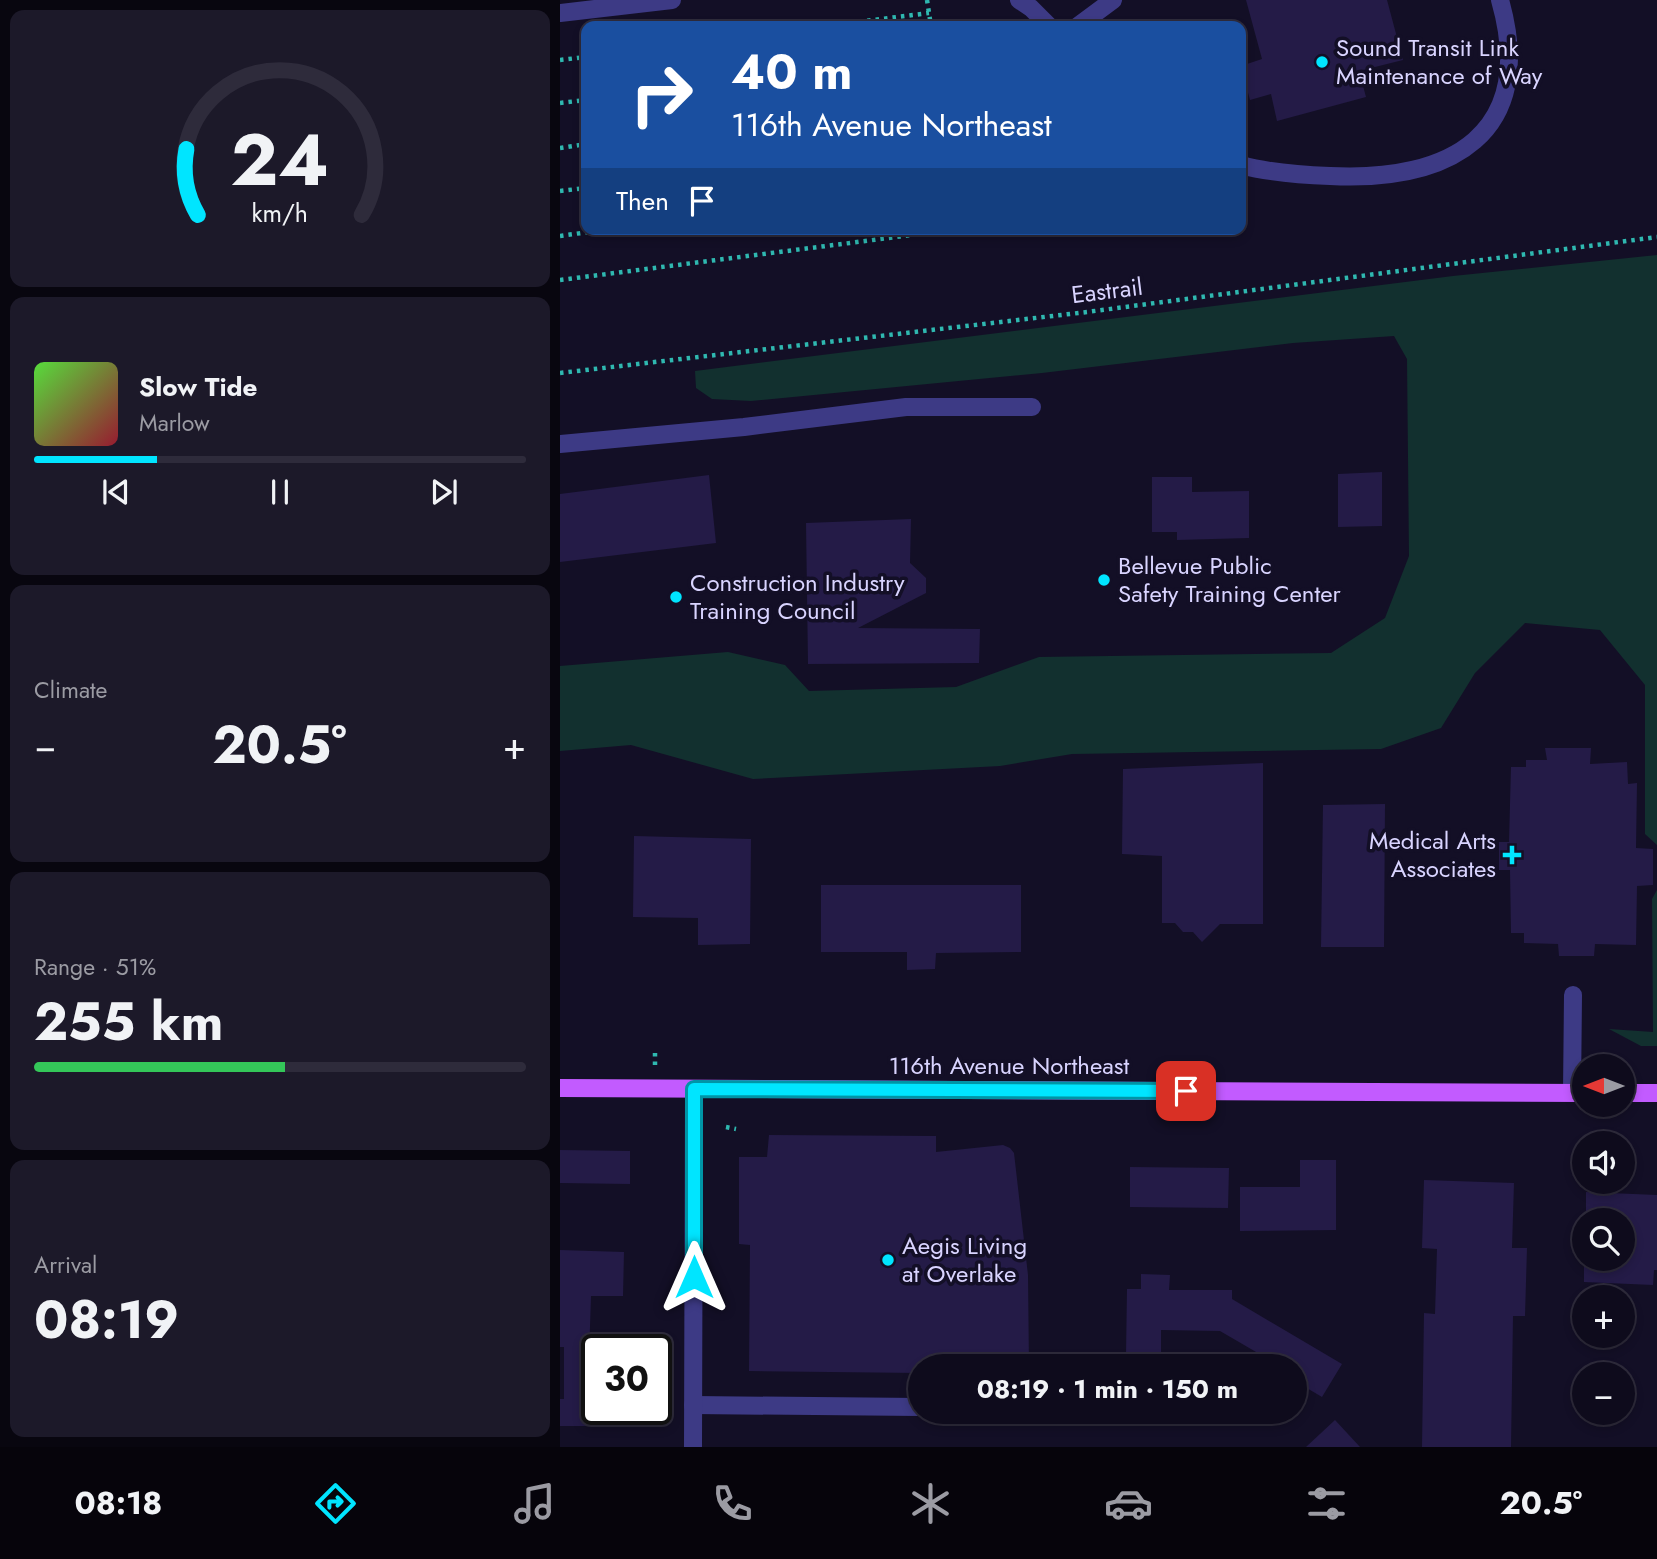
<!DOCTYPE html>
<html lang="en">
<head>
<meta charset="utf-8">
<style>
	body { margin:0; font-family:Jost,sans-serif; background:#1c1929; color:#f1f3f6; height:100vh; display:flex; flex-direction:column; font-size:26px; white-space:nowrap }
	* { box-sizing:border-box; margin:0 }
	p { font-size:23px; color:#9b9ba3 }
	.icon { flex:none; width:38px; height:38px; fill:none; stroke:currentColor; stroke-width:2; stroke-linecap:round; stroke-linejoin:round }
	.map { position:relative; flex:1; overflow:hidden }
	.drawer { display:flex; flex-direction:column; gap:10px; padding:10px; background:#08060f; width:560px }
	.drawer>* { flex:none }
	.guide { position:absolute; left:21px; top:21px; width:665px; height:214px; border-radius:14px; box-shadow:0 4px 10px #0003,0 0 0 2px #2e2b3b; background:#1a4fa0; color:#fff; overflow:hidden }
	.needle { width:46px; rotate:270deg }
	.tools { position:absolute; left:1012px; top:1054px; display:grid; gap:14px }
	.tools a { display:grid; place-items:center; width:63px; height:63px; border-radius:50%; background:#0e0b1c; box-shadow:0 4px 10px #0003,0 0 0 2px #2e2b3b; font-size:35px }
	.speed { position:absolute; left:21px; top:1334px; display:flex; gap:14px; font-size:35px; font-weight:700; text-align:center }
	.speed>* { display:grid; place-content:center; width:91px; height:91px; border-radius:50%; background:#0e0b1c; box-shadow:0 4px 10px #0003,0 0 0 2px #2e2b3b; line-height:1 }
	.speed .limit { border:4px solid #111; border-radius:10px; background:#fff; color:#111 }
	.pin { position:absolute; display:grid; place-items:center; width:60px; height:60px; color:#fff; margin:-30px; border-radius:14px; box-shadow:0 4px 10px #0006 }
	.me { position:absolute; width:77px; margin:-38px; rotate:0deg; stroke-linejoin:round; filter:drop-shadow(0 0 5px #0008) }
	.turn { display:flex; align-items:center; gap:24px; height:147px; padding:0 35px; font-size:32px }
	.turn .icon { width:91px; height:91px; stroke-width:2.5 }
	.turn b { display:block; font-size:49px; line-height:60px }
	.then { display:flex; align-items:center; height:66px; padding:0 35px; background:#0003; gap:14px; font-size:26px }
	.big { font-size:52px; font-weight:700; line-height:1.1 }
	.drawer .widget { flex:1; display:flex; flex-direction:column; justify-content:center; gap:10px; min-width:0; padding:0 24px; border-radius:14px; background:#1c1929 }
	.drawer .dial { align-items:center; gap:0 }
	.dial svg { height:182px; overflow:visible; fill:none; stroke:#2e2b3b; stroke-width:7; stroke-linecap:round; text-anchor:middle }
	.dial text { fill:#f1f3f6; stroke:none }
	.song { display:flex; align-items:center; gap:21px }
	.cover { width:84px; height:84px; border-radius:10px; background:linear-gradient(135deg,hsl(110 70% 55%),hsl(350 70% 35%)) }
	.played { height:7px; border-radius:4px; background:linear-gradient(90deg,#00e5ff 25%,#2e2b3b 25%) }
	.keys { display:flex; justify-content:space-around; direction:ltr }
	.heat { display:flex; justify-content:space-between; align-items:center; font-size:38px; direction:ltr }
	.charge { height:10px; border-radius:5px; background:linear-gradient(90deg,#34c759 51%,#2e2b3b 0) }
	.trip { position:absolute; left:348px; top:1354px; width:399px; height:70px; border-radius:35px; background:#0e0b1c; box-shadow:0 4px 10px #0003,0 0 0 2px #2e2b3b; font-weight:700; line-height:70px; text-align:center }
	.tab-bar { display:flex; height:112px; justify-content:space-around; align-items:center; background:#06040b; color:#9b9ba3 }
	.tab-bar .icon { width:49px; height:49px }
	.tab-bar .on { color:#00e5ff }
	.tab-bar b { font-size:32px; color:#f1f3f6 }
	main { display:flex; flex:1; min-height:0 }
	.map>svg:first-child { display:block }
</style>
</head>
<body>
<main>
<section class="drawer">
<div class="widget dial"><svg viewBox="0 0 100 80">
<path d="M14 69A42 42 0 1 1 86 69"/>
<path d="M14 69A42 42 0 0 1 9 40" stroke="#00e5ff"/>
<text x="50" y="56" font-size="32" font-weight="700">24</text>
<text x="50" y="72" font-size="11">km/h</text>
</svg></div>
<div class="widget">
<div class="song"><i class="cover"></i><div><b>Slow Tide</b><p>Marlow</p></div></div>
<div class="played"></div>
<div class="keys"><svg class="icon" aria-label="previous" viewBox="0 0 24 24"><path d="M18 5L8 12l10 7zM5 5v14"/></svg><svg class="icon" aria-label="pause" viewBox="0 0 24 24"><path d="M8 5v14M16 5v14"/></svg><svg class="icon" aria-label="next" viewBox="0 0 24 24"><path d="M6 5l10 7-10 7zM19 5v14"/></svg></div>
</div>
<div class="widget"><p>Climate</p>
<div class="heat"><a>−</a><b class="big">20.5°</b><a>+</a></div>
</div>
<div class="widget"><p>Range · 51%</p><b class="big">255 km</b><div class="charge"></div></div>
<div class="widget"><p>Arrival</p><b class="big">08:19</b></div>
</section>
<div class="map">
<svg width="1097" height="1447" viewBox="0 0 1097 1447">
	<rect width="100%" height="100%" fill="#130f26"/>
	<g fill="#12302f">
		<path d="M1097,255V845L1085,834V685L1040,630L965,623L915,673L881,728L821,749L512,754L440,766L193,779L71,745L0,751V666L168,652L225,665L249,691L396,687L479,657L771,653L825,618L849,556L847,359L834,336L733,343L482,373L191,401L152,399L136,388L135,371L893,276Z"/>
		<path d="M1097,890V1046H1081L1049,1029L1093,1032L1092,899Z"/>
	</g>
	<g fill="#241b47">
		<path d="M686,0H827L843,60L799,71L806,97L717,121L711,94L690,100L681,66L702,59Z"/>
		<path d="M822,472V526L778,527V474Z"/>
		<path d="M149,475L156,543L0,562V494Z"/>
		<path d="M592,477H632V492L689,491V538L617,540V532H592Z"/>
		<path d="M351,519L350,563L366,578V593L298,628L420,629L419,663L248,664L246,523Z"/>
		<path d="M985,748H1031L1030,764L1067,762L1068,784L1077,783L1076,848L1093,849V885L1077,886L1076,945L1035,944L1034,956H999L998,944L964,943V933H951L950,870H939V842H949L951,767H966V760H987Z"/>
		<path d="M703,763V924H660L642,942L633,932H623L615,923H602V856L562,854L563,769Z"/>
		<path d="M825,804L824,947H761L763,805Z"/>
		<path d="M74,836L191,839L190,944L138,945V918L73,917Z"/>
		<path d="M261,885H461V952L376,953L375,969L347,970V952H261Z"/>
		<path d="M209,1135L376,1136V1152L443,1145L450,1148L454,1153L468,1275L469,1367H360V1373L189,1371L190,1245L179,1244V1157H207Z"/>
		<path d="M0,1150L70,1151V1184L0,1183Z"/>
		<path d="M740,1160H776V1230L680,1231V1187H740Z"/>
		<path d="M570,1167L669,1168L668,1208L570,1207Z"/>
		<path d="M864,1180L954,1183L952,1248H967L965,1316H953L951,1447H862L864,1313L875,1314L877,1249L862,1248Z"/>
		<path d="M1026,1192L1097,1195V1270H1094L1093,1285L1024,1282V1258H1062V1220H1026Z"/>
		<path d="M0,1250L64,1252L63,1296H31L29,1357H37V1426H0V1399H4V1347H0Z"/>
		<path d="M581,1274L610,1275L609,1290H672V1299L782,1364L762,1397L735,1381V1367H722L660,1331L601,1330V1356L566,1355L567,1289H581Z"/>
		<path d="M775,1420L800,1447H746Z"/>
	</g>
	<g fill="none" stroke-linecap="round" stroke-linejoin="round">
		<g stroke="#2fb8b0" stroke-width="4.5" stroke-dasharray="3.5 5" stroke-linecap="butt">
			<path d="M367,0L371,26"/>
			<path d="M265,26L369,13"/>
			<path d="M0,60L26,57"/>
			<path d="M0,103L26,100"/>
			<path d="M0,148L26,144"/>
			<path d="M0,191L26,188"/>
			<path d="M0,236L50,229"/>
			<path d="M0,280L399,229"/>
			<path d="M0,373L527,312L1097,237"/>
			<path d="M95,1053V1066"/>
			<path d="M166,1127L176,1129"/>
		</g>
		<g stroke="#3d3a85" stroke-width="18">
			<path d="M459,0L471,8L489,26"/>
			<path d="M0,13L112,0"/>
			<path d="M518,26L553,0"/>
			<path d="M681,165C710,173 740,175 770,176C891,182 978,134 940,0"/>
			<path d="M0,444L184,427L346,407H472"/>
			<path d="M1012,1093L1013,995"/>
			<path d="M133,1405L360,1407"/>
			<path d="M133,1447L134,1089"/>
		</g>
		<g stroke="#c25bff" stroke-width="18">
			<path d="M0,1088L1024,1093"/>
			<path d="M1062,1093H1097"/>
		</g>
	</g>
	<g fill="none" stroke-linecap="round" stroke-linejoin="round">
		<g stroke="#0095a6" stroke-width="18">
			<path id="route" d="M134,1277V1089L626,1091"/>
		</g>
		<use href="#route" stroke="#00e5ff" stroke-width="12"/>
	</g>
	<g fill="#00e5ff" stroke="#130f26" stroke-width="2.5">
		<circle cx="762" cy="62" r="7"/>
		<circle cx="544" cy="580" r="7"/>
		<circle cx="116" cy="597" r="7"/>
		<path d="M948.5 844.5h7v7h7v7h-7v7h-7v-7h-7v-7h7z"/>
		<circle cx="328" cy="1260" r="7"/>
	</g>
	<g text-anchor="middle" stroke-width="7" stroke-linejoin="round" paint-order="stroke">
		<g font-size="24" fill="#d9d4ff" stroke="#130f26" text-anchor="start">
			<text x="776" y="56">Sound Transit Link<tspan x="776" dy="28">Maintenance of Way</tspan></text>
			<text x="558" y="574">Bellevue Public<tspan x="558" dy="28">Safety Training Center</tspan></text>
			<text x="130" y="591">Construction Industry<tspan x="130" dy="28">Training Council</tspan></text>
			<text x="936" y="849" text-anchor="end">Medical Arts<tspan x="936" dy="28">Associates</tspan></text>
			<text x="342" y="1254">Aegis Living<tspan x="342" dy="28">at Overlake</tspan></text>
		</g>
		<g font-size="24" fill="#d9d4ff" stroke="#130f26">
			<text transform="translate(547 291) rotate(-7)" y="8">Eastrail</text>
			<text x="449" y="1074">116th Avenue Northeast</text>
		</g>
	</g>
</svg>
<div class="tools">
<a><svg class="needle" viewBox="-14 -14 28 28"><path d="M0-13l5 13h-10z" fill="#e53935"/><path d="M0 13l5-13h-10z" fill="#9b9ba3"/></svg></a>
<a><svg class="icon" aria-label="sound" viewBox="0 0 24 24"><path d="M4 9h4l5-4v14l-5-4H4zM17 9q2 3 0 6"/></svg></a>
<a><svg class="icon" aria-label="search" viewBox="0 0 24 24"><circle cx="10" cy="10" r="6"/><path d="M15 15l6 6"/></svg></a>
<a>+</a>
<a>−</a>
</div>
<div class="speed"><div class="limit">30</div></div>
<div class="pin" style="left:626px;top:1091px;background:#d93025"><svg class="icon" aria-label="arrive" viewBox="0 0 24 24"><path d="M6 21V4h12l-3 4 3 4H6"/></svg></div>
<svg class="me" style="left:134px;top:1277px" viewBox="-20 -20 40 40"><path d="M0-17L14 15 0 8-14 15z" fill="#00e5ff" stroke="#fff" stroke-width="4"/></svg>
<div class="trip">08:19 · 1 min · 150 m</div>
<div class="guide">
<div class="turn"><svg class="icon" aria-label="right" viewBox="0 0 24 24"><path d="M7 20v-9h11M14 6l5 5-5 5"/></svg><div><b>40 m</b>116th Avenue Northeast</div></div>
<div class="then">Then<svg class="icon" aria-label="arrive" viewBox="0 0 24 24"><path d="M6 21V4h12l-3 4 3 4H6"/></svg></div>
</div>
</div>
</main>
<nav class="tab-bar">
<b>08:18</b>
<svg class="icon on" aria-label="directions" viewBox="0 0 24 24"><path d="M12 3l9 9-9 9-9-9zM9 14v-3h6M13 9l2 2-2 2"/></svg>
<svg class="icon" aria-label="music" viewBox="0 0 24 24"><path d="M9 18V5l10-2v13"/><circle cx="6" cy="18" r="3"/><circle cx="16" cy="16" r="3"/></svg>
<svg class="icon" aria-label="phone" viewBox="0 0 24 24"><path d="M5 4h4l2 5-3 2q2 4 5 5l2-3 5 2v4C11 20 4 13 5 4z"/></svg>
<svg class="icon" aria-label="climate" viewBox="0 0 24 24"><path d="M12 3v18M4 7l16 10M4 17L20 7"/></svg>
<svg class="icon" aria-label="car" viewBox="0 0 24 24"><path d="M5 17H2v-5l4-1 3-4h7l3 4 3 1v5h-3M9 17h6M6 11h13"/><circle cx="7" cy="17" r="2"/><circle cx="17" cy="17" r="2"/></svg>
<svg class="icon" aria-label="filters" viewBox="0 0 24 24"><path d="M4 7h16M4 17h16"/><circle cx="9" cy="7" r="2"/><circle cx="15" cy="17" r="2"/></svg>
<b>20.5°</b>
</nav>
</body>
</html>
